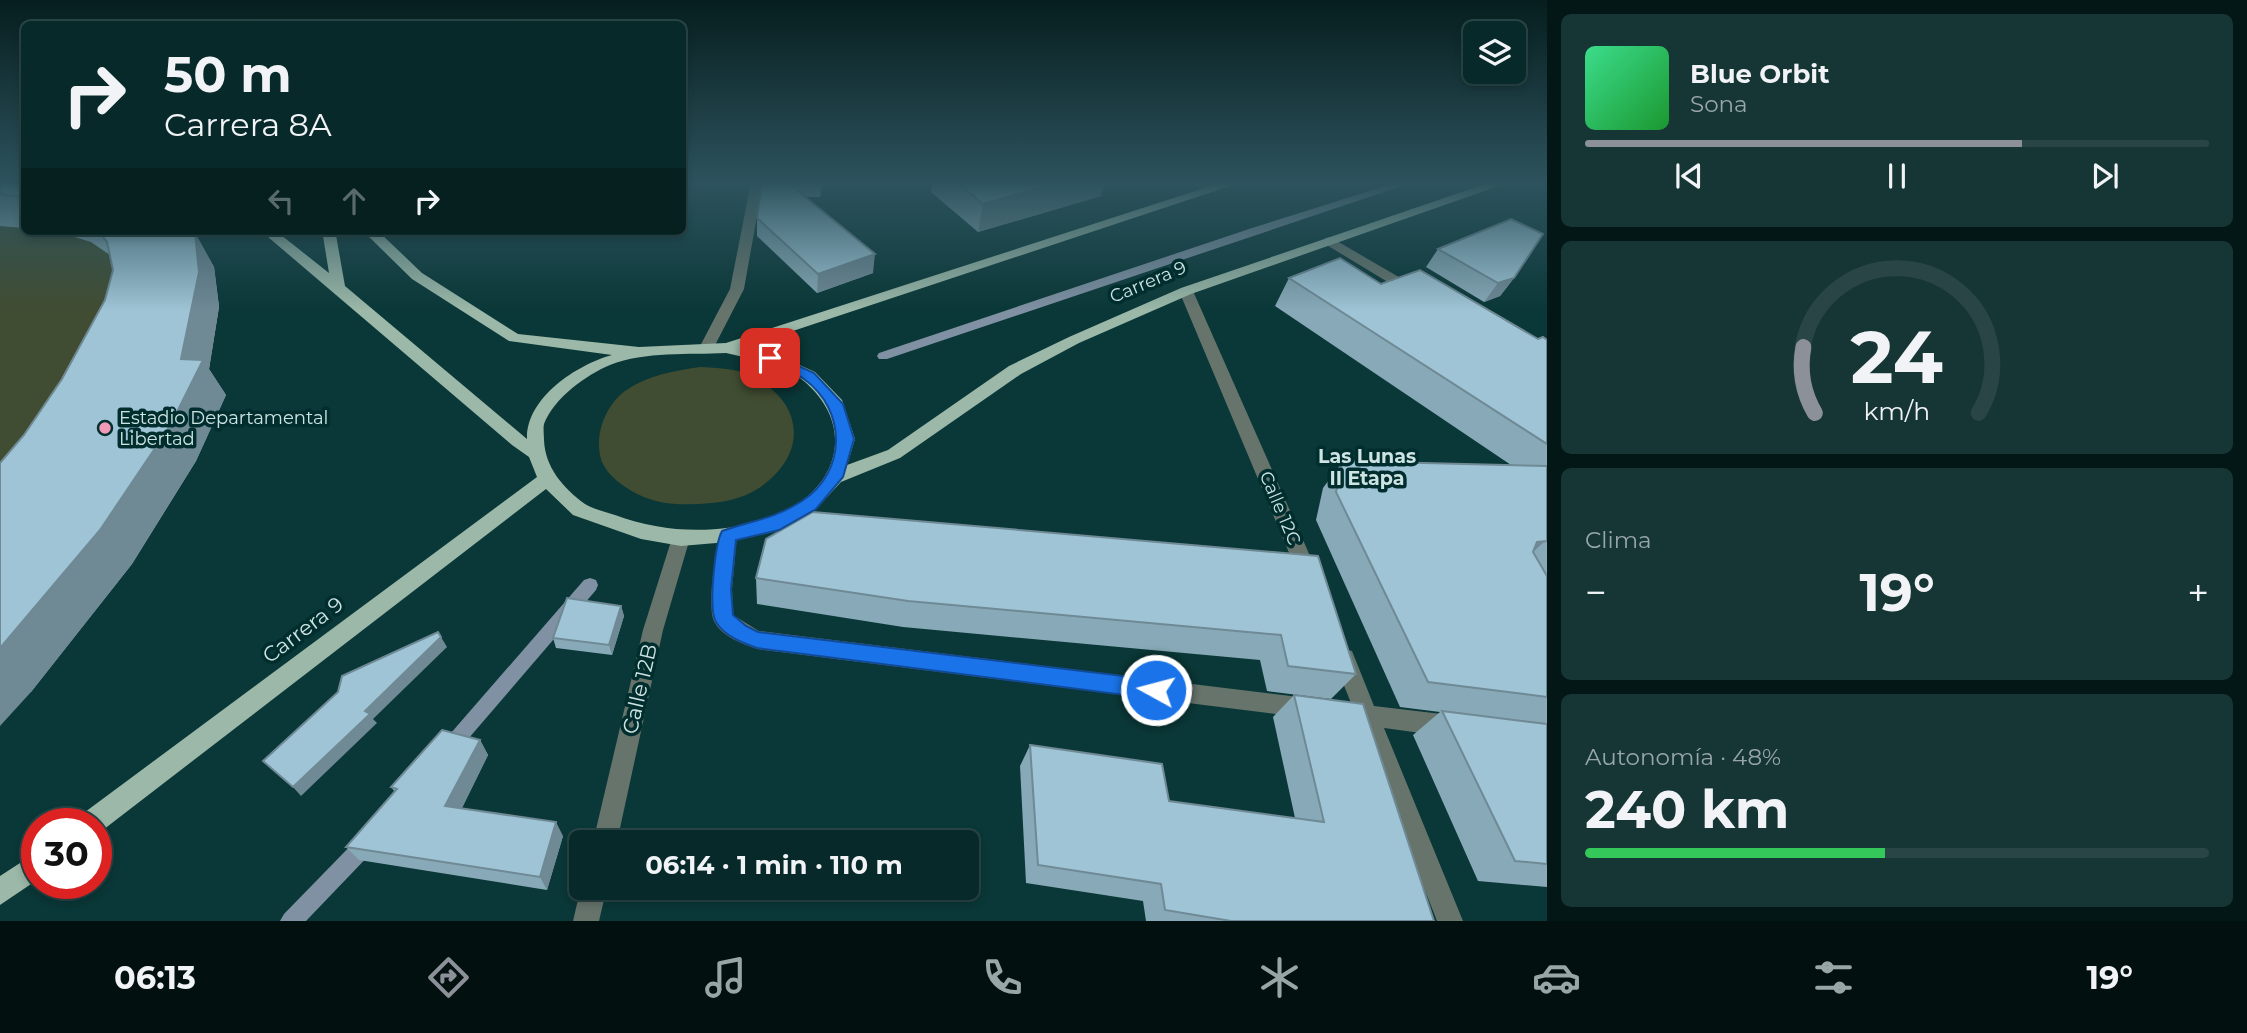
<!DOCTYPE html>
<html lang="es">
<head>
<meta charset="utf-8">
<style>
	body { margin:0; font-family:Montserrat,sans-serif; background:#163535; color:#f1f3f6; height:100vh; display:flex; flex-direction:column; font-size:26px; white-space:nowrap }
	* { box-sizing:border-box; margin:0 }
	p { font-size:23px; color:#98a6a8 }
	.icon { flex:none; width:38px; height:38px; fill:none; stroke:currentColor; stroke-width:2; stroke-linecap:round; stroke-linejoin:round }
	.map { position:relative; flex:1; overflow:hidden }
	.sheet { display:flex; flex-direction:column; gap:14px; padding:14px; background:#041717; width:700px }
	.sheet>* { flex:none }
	.hud { position:absolute; left:21px; top:21px; width:665px; height:214px; border-radius:10px; box-shadow:0 4px 10px #0003,0 0 0 2px #294546; background:#082929; color:#f1f3f6; overflow:hidden }
	.controls { position:absolute; left:1463px; top:21px; display:grid; gap:14px }
	.controls a { display:grid; place-items:center; width:63px; height:63px; border-radius:10px; background:#082929; box-shadow:0 4px 10px #0003,0 0 0 2px #294546; font-size:35px }
	.speed { position:absolute; left:21px; top:808px; display:flex; gap:14px; font-size:35px; font-weight:700; text-align:center }
	.speed>* { display:grid; place-content:center; width:91px; height:91px; border-radius:50%; background:#082929; box-shadow:0 4px 10px #0003,0 0 0 2px #294546; line-height:1 }
	.speed .limit { border:10px solid #d22; background:#fff; color:#111 }
	.pin { position:absolute; display:grid; place-items:center; width:60px; height:60px; color:#fff; margin:-30px; border-radius:14px; box-shadow:0 4px 10px #0006 }
	.me { position:absolute; width:77px; margin:-38px; rotate:277deg; stroke-linejoin:round; filter:drop-shadow(0 0 5px #0008) }
	.turn { display:flex; align-items:center; gap:24px; height:147px; padding:0 28px; font-size:32px }
	.turn .icon { width:91px; height:91px; stroke-width:2.5 }
	.turn b { display:block; font-size:49px; line-height:60px }
	.lanes { display:flex; align-items:center; height:66px; padding:0 28px; background:#0003; justify-content:center; gap:35px; direction:ltr }
	.lanes .off { opacity:.35 }
	.big { font-size:52px; font-weight:700; line-height:1.1 }
	.sheet .card { flex:1; display:flex; flex-direction:column; justify-content:center; gap:10px; min-width:0; padding:0 24px; border-radius:10px; background:#163535 }
	.sheet .dial { align-items:center; gap:0 }
	.dial svg { height:182px; overflow:visible; fill:none; stroke:#294546; stroke-width:7; stroke-linecap:round; text-anchor:middle }
	.dial text { fill:#f1f3f6; stroke:none }
	.song { display:flex; align-items:center; gap:21px }
	.cover { width:84px; height:84px; border-radius:10px; background:linear-gradient(135deg,hsl(150 70% 55%),hsl(130 70% 35%)) }
	.played { height:7px; border-radius:4px; background:linear-gradient(90deg,#8c9099 70%,#294546 70%) }
	.keys { display:flex; justify-content:space-around; direction:ltr }
	.heat { display:flex; justify-content:space-between; align-items:center; font-size:38px; direction:ltr }
	.charge { height:10px; border-radius:5px; background:linear-gradient(90deg,#34c759 48%,#294546 0) }
	.trip { position:absolute; left:569px; top:830px; width:410px; height:70px; border-radius:10px; background:#082929; box-shadow:0 4px 10px #0003,0 0 0 2px #294546; font-weight:700; line-height:70px; text-align:center }
	.dock { display:flex; height:112px; justify-content:space-around; align-items:center; background:#031010; color:#98a6a8 }
	.dock .icon { width:49px; height:49px }
	.dock .selected { color:#8c9099 }
	.dock b { font-size:32px; color:#f1f3f6 }
	main { display:flex; flex:1; min-height:0 }
	.map>svg:first-child { display:block }
</style>
</head>
<body>
<main>
<div class="map">
<svg width="1547" height="921" viewBox="0 0 1547 921">
	<rect width="100%" height="100%" fill="#0a3737"/>
	<g fill="#414d32">
		<path d="M0,186H24V231H186L194,236L214,267L219,307L205,395L0,726Z"/>
		<path d="M700,367C717,368 736,368 752,376C805,403 808,455 759,488C741,500 719,503 698,504C675,505 658,504 637,494C624,487 608,476 602,462C593,437 605,406 625,391C648,375 673,371 700,367Z"/>
	</g>
	<g fill="none" stroke-linecap="round" stroke-linejoin="round">
		<g fill="#7f91a3" fill-rule="evenodd">
			<path d="M1398,182H1414L887,359H879L877,356L879,353L1252,228Z"/>
			<path d="M590,578L596,580L598,585L596,590L456,753L450,756L444,753L441,747L444,741L584,580Z"/>
			<path d="M368,832L375,835L378,842L375,849L306,921H280L284,914L361,835Z"/>
		</g>
		<g fill="#66746c" fill-rule="evenodd">
			<path d="M751,182H763L744,289L712,351H702L699,348L730,289Z"/>
			<path d="M1190,182H1204L1213,190L1207,194Z"/>
			<path d="M1330,237L1416,287L1418,290L1416,293H1406L1325,244V238Z"/>
			<path d="M1186,287L1193,291L1318,574L1315,580L1308,582L1301,580L1298,574L1179,291Z"/>
			<path d="M728,528L735,530L737,535L732,589L733,615L759,631L1307,698L1315,701L1318,708L1315,715L1307,718L757,649C743,644 723,637 715,623C706,610 716,553 719,535L721,530Z"/>
			<path d="M681,530L688,533L690,538L663,630L617,842H593L643,630L672,538L674,533Z"/>
			<path d="M1344,649L1352,651L1374,706L1450,715L1458,718L1461,726L1458,734L1450,737L1384,728L1463,921H1437L1360,725L1338,720L1335,713L1338,706L1351,703L1333,658L1336,651Z"/>
			<path d="M581,887H607L599,921H573Z"/>
		</g>
		<g fill="#9bb8a8" fill-rule="evenodd">
			<path d="M1223,182H1242L745,347L775,354L815,372L842,400L855,439L847,465L888,450L1009,366L1069,337L1181,288L1491,182H1510L1191,294L1079,343L1021,374L900,458L841,482L816,509L773,532L728,542L681,546L641,539L573,515L546,489L99,833L96,834V824H78L81,815L537,477L529,457L512,445L261,231H276L329,273L323,236L318,231H332L336,235L345,286L527,439C526,398 576,365 612,355L509,341L412,279L363,231H378L422,273L518,334L639,347L726,343ZM726,353C751,359 785,364 805,382C862,432 832,499 766,519C716,535 664,533 615,515C606,512 593,509 585,504C563,488 545,467 544,440C544,435 543,428 544,424C554,398 586,375 610,365C646,351 688,355 726,353Z"/>
			<path d="M37,852V880L0,905V876Z"/>
		</g>
	</g>
	<g fill="#88a9b7">
		<path d="M0,182H24V228L0,226Z"/>
		<path d="M762,182H822L820,197H805L873,273L817,293L757,236V218Z"/>
		<path d="M932,182H1105L1101,196L978,232L931,192Z"/>
		<path d="M52,231H194L214,267L219,307L209,369L226,395L196,461L132,564L31,692L24,435L62,379L105,300L113,270L110,255L91,242L58,232Z"/>
		<path d="M1438,249L1514,278L1500,296L1484,302L1426,267Z"/>
		<path d="M1289,278L1381,284L1538,339L1547,340V887L1478,881L1413,735L1440,712L1400,707L1316,520L1323,488L1343,461L1511,465L1275,306Z"/>
		<path d="M1318,556L1356,674L1331,699L1267,691L1260,660L903,627L757,604L756,578Z"/>
		<path d="M621,606L624,616L612,655L556,648L553,638Z"/>
		<path d="M1294,695L1434,921H1146L1143,901L1026,883L1020,766L1030,745L1169,801L1295,818L1273,717Z"/>
		<path d="M480,740L488,755L462,808L563,836L547,890L359,860L346,847L395,792L391,787Z"/>
	</g>
	<g fill="#6f8995">
		<path d="M1059,182H1105L1101,196L978,232L983,204Z"/>
		<path d="M195,233L214,267L219,307L209,369L226,395L196,461L132,564L31,692L0,726V648L181,359Z"/>
		<path d="M875,254L873,273L817,293L818,274Z"/>
		<path d="M1514,278L1500,296L1484,302L1498,283Z"/>
		<path d="M1546,540L1517,567L1537,542Z"/>
		<path d="M621,606L624,616L612,655L609,645Z"/>
		<path d="M441,637L447,647L373,719L377,723L301,796L293,787L365,711Z"/>
		<path d="M480,740L488,755L456,820L445,806Z"/>
		<path d="M556,822L563,836L547,890L540,877Z"/>
	</g>
	<g fill="#9ec4d5" stroke="#6f8995" stroke-width="2">
		<path d="M0,182H24V197L0,194Z"/>
		<path d="M762,182H787L875,254L818,274L757,218Z"/>
		<path d="M957,182H1059L983,204Z"/>
		<path d="M1511,219L1543,234L1514,278L1498,283L1438,249Z"/>
		<path d="M98,231H194L195,233L199,272L181,359L203,360L170,426L100,530L0,648V463L24,435L62,379L105,300L113,270L107,242Z"/>
		<path d="M1340,258L1381,284L1420,270L1538,339L1543,337L1547,340V444L1289,278Z"/>
		<path d="M1343,461L1547,466V541L1537,542L1533,552L1547,576V697L1428,682L1336,492Z"/>
		<path d="M813,512L1318,556L1356,674L1288,666L1281,635L908,601L756,578L766,539Z"/>
		<path d="M567,598L621,606L609,645L553,638Z"/>
		<path d="M438,632L441,637L365,711L370,714L293,787L263,761L338,692L342,676Z"/>
		<path d="M1294,695L1363,704L1434,921H1231L1165,910L1161,884L1038,865L1030,745L1162,764L1169,801L1324,822Z"/>
		<path d="M1442,711L1547,724V864L1515,861Z"/>
		<path d="M442,730L480,740L445,806L556,822L540,877L346,847L397,789L391,787Z"/>
	</g>
	<linearGradient id="sky" x2="0" y2="1"><stop stop-color="#061e1e"/><stop offset="0.59" stop-color="#2d535e"/><stop offset="1" stop-color="#2d535e" stop-opacity="0"/></linearGradient>
	<rect width="1547" height="311" fill="url(#sky)"/>
	<path fill="#1a73e8" stroke="#114b97" stroke-width="2" d="M770,353L814,373L843,404L854,439L843,477L816,509L779,530L736,540L731,589L733,615L746,626L758,632L1156,680L1163,683L1166,690L1163,696L1156,699L757,648C743,643 724,636 716,622C708,609 715,544 722,531C753,520 772,520 802,501C847,472 847,410 804,379C793,371 777,367 765,361V354Z"/>
	<circle fill="#f09ab6" stroke="#002d2d" stroke-width="2.5" cx="105" cy="428" r="7"/>
	<g text-anchor="middle" stroke-width="7" stroke-linejoin="round" paint-order="stroke">
		<g font-size="18" fill="#cee4e3" stroke="#002d2d">
			<text transform="translate(1148 282) rotate(-23)" y="6">Carrera 9</text>
			<text transform="translate(1280 508) rotate(67)" y="6">Calle 12C</text>
		</g>
		<g font-size="18" fill="#cee4e3" stroke="#002d2d" text-anchor="start">
			<text x="119" y="424">Estadio Departamental<tspan x="119" dy="21">Libertad</tspan></text>
		</g>
		<g font-size="19" font-weight="bold" fill="#cee4e3" stroke="#002d2d">
			<text x="1367" y="463">Las Lunas<tspan x="1367" dy="22">II Etapa</tspan></text>
		</g>
		<g font-size="21" fill="#cee4e3" stroke="#002d2d">
			<text transform="translate(303 630) rotate(-37)" y="7">Carrera 9</text>
			<text transform="translate(640 689) rotate(-77)" y="7">Calle 12B</text>
		</g>
	</g>
</svg>
<div class="controls">
<a><svg class="icon" aria-label="layers" viewBox="0 0 24 24"><path d="M12 4l9 5-9 5-9-5zM3 14l9 5 9-5"/></svg></a>
</div>
<div class="speed"><div class="limit">30</div></div>
<div class="pin" style="left:770px;top:358px;background:#d93025"><svg class="icon" aria-label="arrive" viewBox="0 0 24 24"><path d="M6 21V4h12l-3 4 3 4H6"/></svg></div>
<svg class="me" style="left:1156px;top:690px" viewBox="-20 -20 40 40"><circle r="17" fill="#1a73e8" stroke="#fff" stroke-width="3"/><path d="M0-11L8 9 0 5-8 9z" fill="#fff"/></svg>
<div class="trip">06:14 · 1 min · 110 m</div>
<div class="hud">
<div class="turn"><svg class="icon" aria-label="right" viewBox="0 0 24 24"><path d="M7 20v-9h11M14 6l5 5-5 5"/></svg><div><b>50 m</b>Carrera 8A</div></div>
<div class="lanes"><svg class="icon off" aria-label="left" viewBox="0 0 24 24"><path d="M17 20v-9H6M10 6l-5 5 5 5"/></svg><svg class="icon off" aria-label="ahead" viewBox="0 0 24 24"><path d="M12 20V5M6 11l6-6 6 6"/></svg><svg class="icon" aria-label="right" viewBox="0 0 24 24"><path d="M7 20v-9h11M14 6l5 5-5 5"/></svg></div>
</div>
</div>
<section class="sheet">
<div class="card">
<div class="song"><i class="cover"></i><div><b>Blue Orbit</b><p>Sona</p></div></div>
<div class="played"></div>
<div class="keys"><svg class="icon" aria-label="previous" viewBox="0 0 24 24"><path d="M18 5L8 12l10 7zM5 5v14"/></svg><svg class="icon" aria-label="pause" viewBox="0 0 24 24"><path d="M8 5v14M16 5v14"/></svg><svg class="icon" aria-label="next" viewBox="0 0 24 24"><path d="M6 5l10 7-10 7zM19 5v14"/></svg></div>
</div>
<div class="card dial"><svg viewBox="0 0 100 80">
<path d="M14 69A42 42 0 1 1 86 69"/>
<path d="M14 69A42 42 0 0 1 9 40" stroke="#8c9099"/>
<text x="50" y="56" font-size="32" font-weight="700">24</text>
<text x="50" y="72" font-size="11">km/h</text>
</svg></div>
<div class="card"><p>Clima</p>
<div class="heat"><a>−</a><b class="big">19°</b><a>+</a></div>
</div>
<div class="card"><p>Autonomía · 48%</p><b class="big">240 km</b><div class="charge"></div></div>
</section>
</main>
<nav class="dock">
<b>06:13</b>
<svg class="icon selected" aria-label="directions" viewBox="0 0 24 24"><path d="M12 3l9 9-9 9-9-9zM9 14v-3h6M13 9l2 2-2 2"/></svg>
<svg class="icon" aria-label="music" viewBox="0 0 24 24"><path d="M9 18V5l10-2v13"/><circle cx="6" cy="18" r="3"/><circle cx="16" cy="16" r="3"/></svg>
<svg class="icon" aria-label="phone" viewBox="0 0 24 24"><path d="M5 4h4l2 5-3 2q2 4 5 5l2-3 5 2v4C11 20 4 13 5 4z"/></svg>
<svg class="icon" aria-label="climate" viewBox="0 0 24 24"><path d="M12 3v18M4 7l16 10M4 17L20 7"/></svg>
<svg class="icon" aria-label="car" viewBox="0 0 24 24"><path d="M5 17H2v-5l4-1 3-4h7l3 4 3 1v5h-3M9 17h6M6 11h13"/><circle cx="7" cy="17" r="2"/><circle cx="17" cy="17" r="2"/></svg>
<svg class="icon" aria-label="filters" viewBox="0 0 24 24"><path d="M4 7h16M4 17h16"/><circle cx="9" cy="7" r="2"/><circle cx="15" cy="17" r="2"/></svg>
<b>19°</b>
</nav>
</body>
</html>
